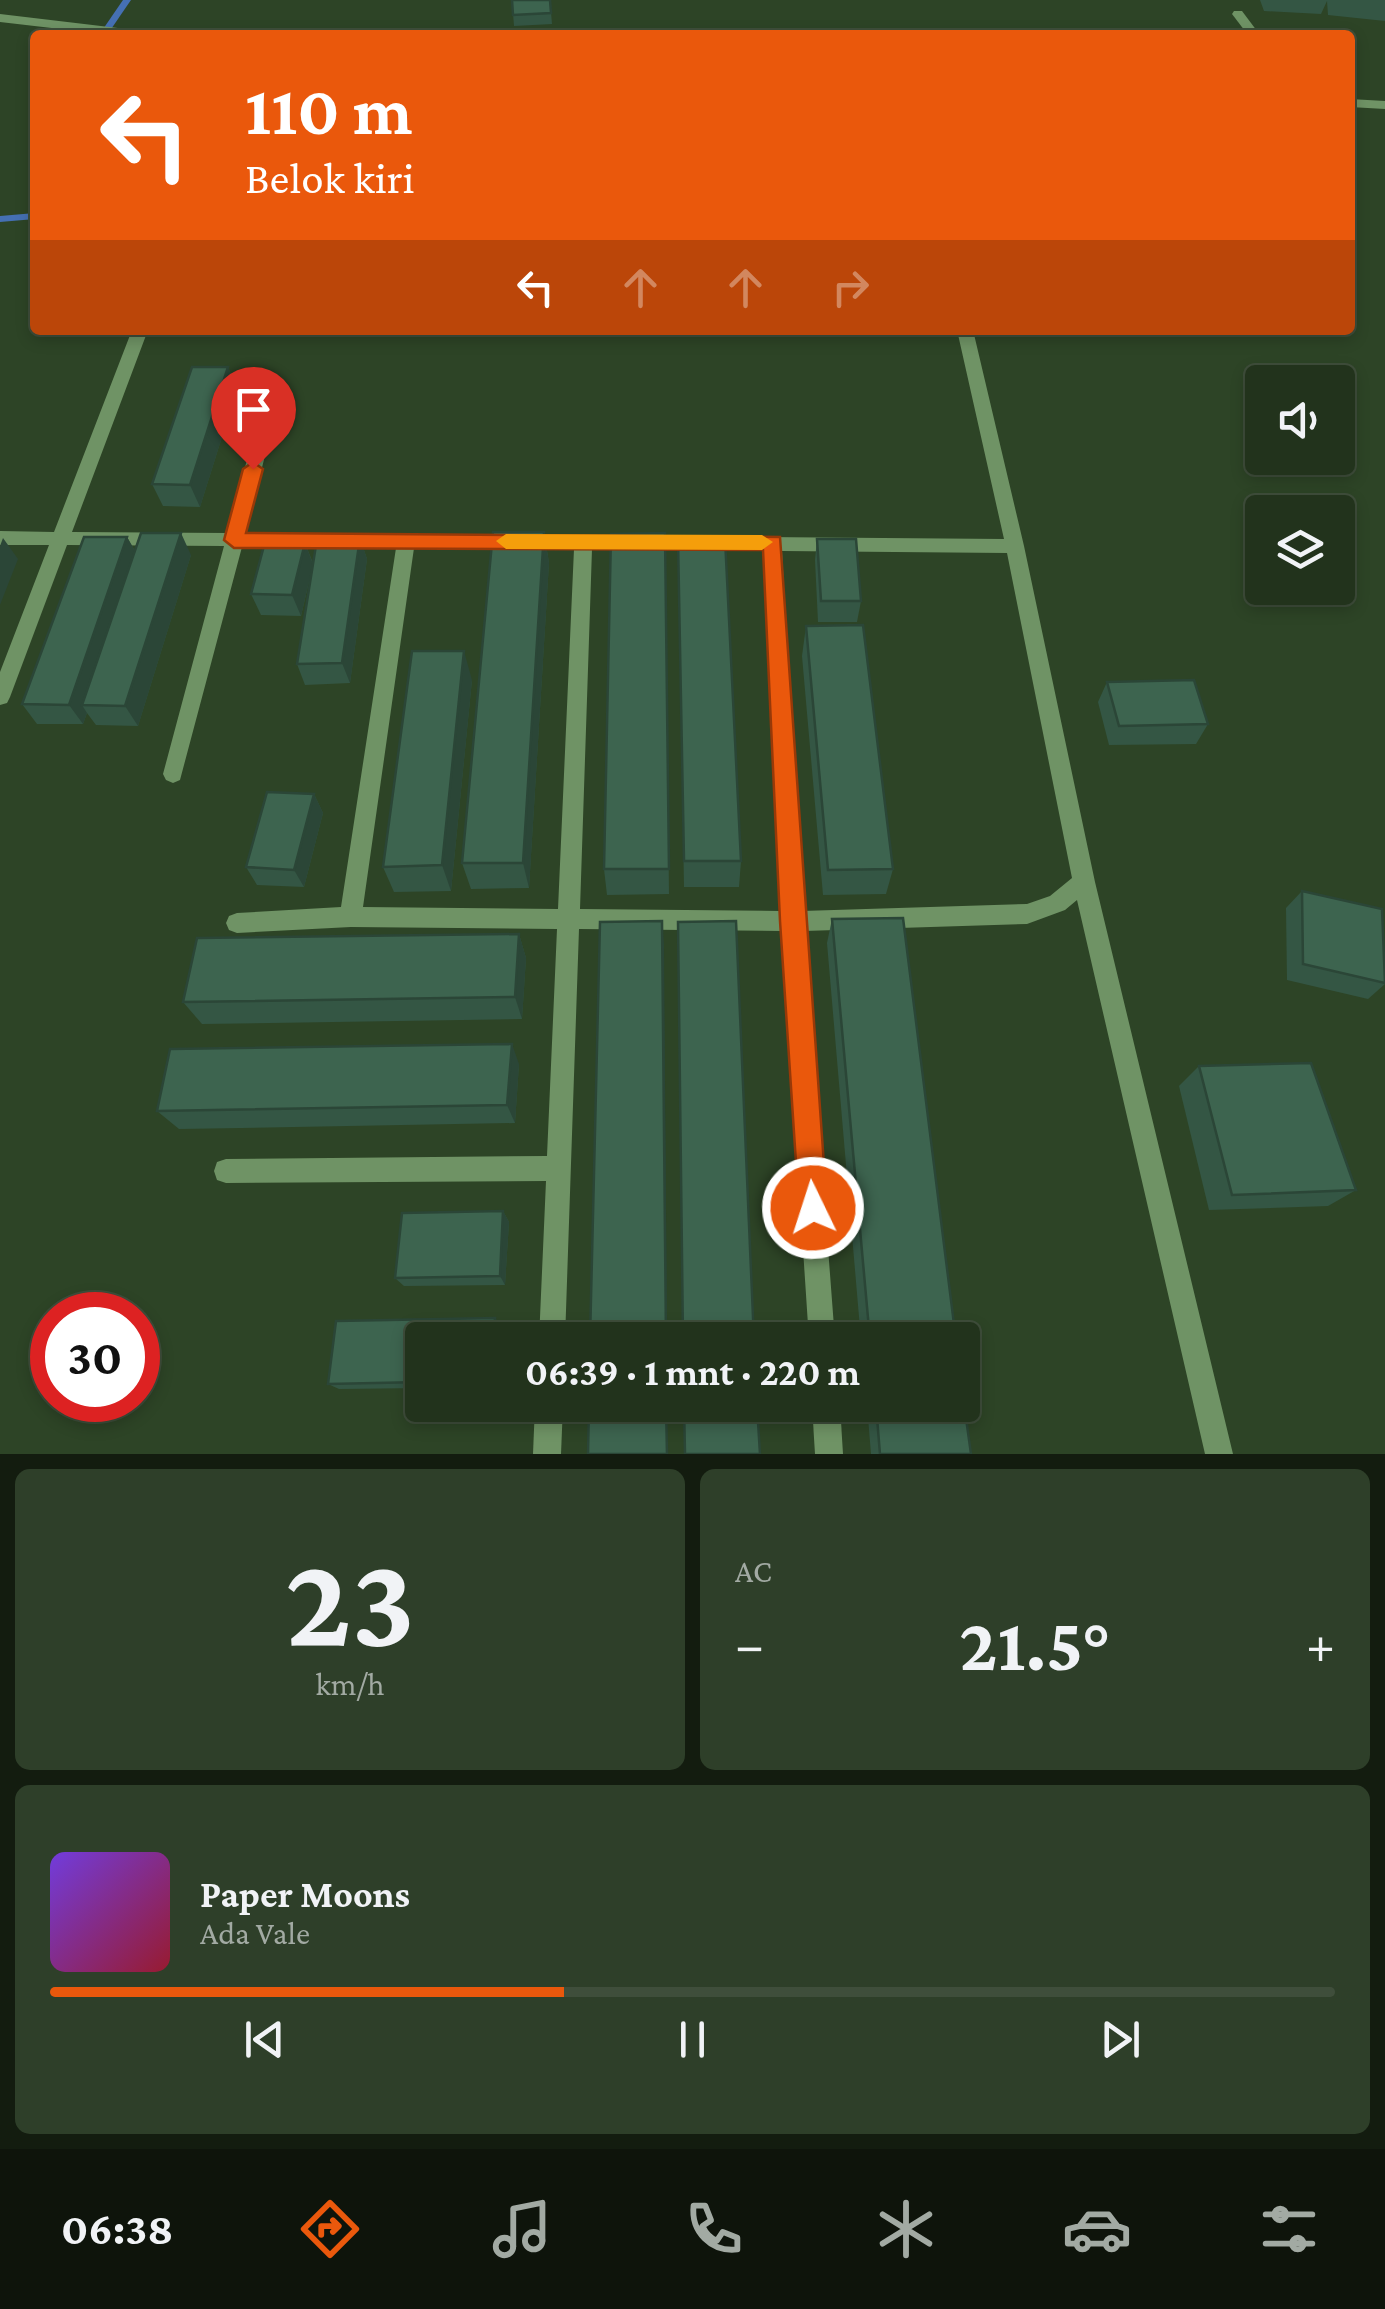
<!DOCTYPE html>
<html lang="id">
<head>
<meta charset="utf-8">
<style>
	body { margin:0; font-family:"Crimson Pro",serif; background:#2e3f29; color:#f1f3f6; height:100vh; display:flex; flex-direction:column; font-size:38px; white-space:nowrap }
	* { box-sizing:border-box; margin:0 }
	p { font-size:32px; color:#a2aaa3 }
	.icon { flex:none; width:55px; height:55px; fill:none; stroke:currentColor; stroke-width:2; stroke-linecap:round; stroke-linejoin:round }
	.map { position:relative; height:1454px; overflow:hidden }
	.side { display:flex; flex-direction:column; gap:15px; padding:15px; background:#131c0f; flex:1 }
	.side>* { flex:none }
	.banner { position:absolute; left:30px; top:30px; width:1325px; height:305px; border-radius:10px; box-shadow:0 5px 15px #0003,0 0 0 2px #3f4e3b; background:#ea580c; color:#fff; overflow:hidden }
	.fabs { position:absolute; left:1245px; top:365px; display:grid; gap:20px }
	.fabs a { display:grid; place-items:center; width:110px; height:110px; border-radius:10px; background:#22331c; box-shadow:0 5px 15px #0003,0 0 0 2px #3f4e3b; font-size:50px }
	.speed { position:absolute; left:30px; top:1292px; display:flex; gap:20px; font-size:50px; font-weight:700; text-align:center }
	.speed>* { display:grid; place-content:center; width:130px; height:130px; border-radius:50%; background:#22331c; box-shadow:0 5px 15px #0003,0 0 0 2px #3f4e3b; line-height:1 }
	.speed .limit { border:15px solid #d22; background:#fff; color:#111 }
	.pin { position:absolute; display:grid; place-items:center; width:85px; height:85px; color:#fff; margin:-102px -42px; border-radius:50% 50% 50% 0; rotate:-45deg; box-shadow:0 0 10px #0007 }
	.pin .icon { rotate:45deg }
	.me { position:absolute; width:110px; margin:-55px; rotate:356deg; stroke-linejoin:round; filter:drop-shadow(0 0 8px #0008) }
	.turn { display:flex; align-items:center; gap:35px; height:210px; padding:0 50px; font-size:45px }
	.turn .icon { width:130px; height:130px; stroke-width:2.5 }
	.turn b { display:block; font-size:70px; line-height:85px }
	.lanes { display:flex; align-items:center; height:95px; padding:0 50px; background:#0003; justify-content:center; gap:50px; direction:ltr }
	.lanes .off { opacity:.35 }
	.big { font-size:75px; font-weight:700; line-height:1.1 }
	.side .card { flex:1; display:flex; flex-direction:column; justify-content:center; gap:15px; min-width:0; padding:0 35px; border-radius:15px; background:#2e3f29 }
	.side .dial { align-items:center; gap:0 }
	.dial b { font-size:130px; line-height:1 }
	.song { display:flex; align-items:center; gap:30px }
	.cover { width:120px; height:120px; border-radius:15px; background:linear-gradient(135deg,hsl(260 70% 55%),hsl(350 70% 35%)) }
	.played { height:10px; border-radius:5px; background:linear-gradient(90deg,#ea580c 40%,#3f4e3b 40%) }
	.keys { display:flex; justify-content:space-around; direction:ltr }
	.heat { display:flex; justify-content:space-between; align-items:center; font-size:55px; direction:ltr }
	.side .tiles { flex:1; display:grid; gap:15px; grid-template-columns:1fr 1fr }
	.card:last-child { grid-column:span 2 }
	.trip { position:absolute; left:405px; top:1322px; width:575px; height:100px; border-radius:10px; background:#22331c; box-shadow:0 5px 15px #0003,0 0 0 2px #3f4e3b; font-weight:700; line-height:100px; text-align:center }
	.menu { display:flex; height:160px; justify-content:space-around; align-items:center; background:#0e140b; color:#a2aaa3 }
	.menu .icon { width:70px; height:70px }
	.menu .current { color:#ea580c }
	.menu b { font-size:45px; color:#f1f3f6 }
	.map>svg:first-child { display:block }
</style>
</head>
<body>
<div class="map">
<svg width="1385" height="1454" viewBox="0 0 1385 1454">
	<rect width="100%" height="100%" fill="#2d4426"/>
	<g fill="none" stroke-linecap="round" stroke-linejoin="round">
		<g fill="#4570b3" fill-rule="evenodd">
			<path d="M123,0H131L107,35H99Z"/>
			<path d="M35,213V219L0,222V216Z"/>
		</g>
		<path fill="#6f9365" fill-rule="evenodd" d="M1234,11H1242L1260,35H1248L1232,14Z"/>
		<g fill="#6f9365" fill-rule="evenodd">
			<path d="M0,14L143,31L149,35H112L0,22Z"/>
			<path d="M1350,99L1385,101V109L1350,107Z"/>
			<path d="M132,330H148L72,532L227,533L264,398L272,392L280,398L245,533L1004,539L957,330H973L1024,546L1095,882L1233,1454H1205L1077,900L1065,910L1027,924L804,931L835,1340H809L782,931L579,929L565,1340H539L546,1181L226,1183L217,1180L214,1171L217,1162L226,1159L547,1156L557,929L351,927L237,933L229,930L226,923L229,916L237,913L341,907L396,548L242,547L180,780L173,783L166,780L163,774L224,546L67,545L10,697L7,703L0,705V672L49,545H0V531L54,532ZM414,548L574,549L558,909L363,907ZM592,549L764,551L780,911L580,909ZM782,551L1007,553L1072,878L1050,896L1027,904L802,911Z"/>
			<path d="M535,1405H563L561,1454H533Z"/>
			<path d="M812,1405H840L843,1454H815Z"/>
		</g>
	</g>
	<g fill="#345644">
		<path d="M512,0H550L552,24L514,26Z"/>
		<path d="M1260,0H1385V21L1328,15L1327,1L1321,14L1264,11Z"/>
		<path d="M228,367L237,389L200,507L163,506L152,484Z"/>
		<path d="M544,532L549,563L529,888L471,889L462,863Z"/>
		<path d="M665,533L669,894L607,895L604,869Z"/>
		<path d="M127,537L135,551L191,555L138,726L96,725L87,713L83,724H37L22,704Z"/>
		<path d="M360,538L367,559L350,683L305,685L297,664L312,569L301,616L261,615L251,594L305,543L313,563Z"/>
		<path d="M678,539L741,861L739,887H684Z"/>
		<path d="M817,539L861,601L857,622H818L815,560Z"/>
		<path d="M806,626L893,869L886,894L823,895L802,656Z"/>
		<path d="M472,680L451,891L394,892L383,867Z"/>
		<path d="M1107,682L1208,724L1196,744L1109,745L1098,702Z"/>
		<path d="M314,794L323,813L304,887L257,885L246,867Z"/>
		<path d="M1302,891L1385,966V984L1368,999L1287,980L1286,908Z"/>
		<path d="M832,919L956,1340H861L827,943Z"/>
		<path d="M519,934L526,958L522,1019L202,1024L183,1002Z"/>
		<path d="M519,1064L515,1123L179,1129L157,1111Z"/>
		<path d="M1199,1066L1356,1190L1328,1206L1209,1210L1179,1086Z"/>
		<path d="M503,1211L509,1222L505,1285L404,1286L395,1278Z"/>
		<path d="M495,1318L501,1326L500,1340H422V1388L339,1389L328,1384L336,1321Z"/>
		<path d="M867,1405H962L971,1454H871Z"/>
	</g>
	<g fill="#2b4637">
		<path d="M228,367L237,389L200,507L190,485Z"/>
		<path d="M544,532L549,563L529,888L523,863Z"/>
		<path d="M181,533L191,555L138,726L125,706Z"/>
		<path d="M127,537L139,558L82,705L87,713L83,724L69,705Z"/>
		<path d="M3,538L18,559L0,605V546Z"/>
		<path d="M360,538L367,559L350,683L342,663Z"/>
		<path d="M305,543L313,564L301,616L292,595Z"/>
		<path d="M464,651L472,680L451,891L442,865Z"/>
		<path d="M314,794L323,813L304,887L294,870Z"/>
		<path d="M662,921L664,945L667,1340H666Z"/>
		<path d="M519,934L526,958L522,1019L515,997Z"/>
		<path d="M512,1044L519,1064L515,1123L507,1105Z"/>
		<path d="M503,1211L509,1222L505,1285L500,1276Z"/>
		<path d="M495,1318L501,1326L500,1340H493Z"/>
	</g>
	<g fill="#3d644f" stroke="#2b4637" stroke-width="2.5">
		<path d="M512,0H550L551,13L513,15Z"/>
		<path d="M192,367H228L190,485L152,484Z"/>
		<path d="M493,532H544L523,863H462Z"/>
		<path d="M141,533H181L125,706L82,705Z"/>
		<path d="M665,533L669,869H604L611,534Z"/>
		<path d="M84,537H127L69,705L22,704Z"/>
		<path d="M360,538L342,663L297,664L317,539Z"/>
		<path d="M725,538L741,861H684L678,539Z"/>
		<path d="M817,539H856L861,601H821Z"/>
		<path d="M265,542L305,543L292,595L251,594Z"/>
		<path d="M863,625L893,869L828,870L806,626Z"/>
		<path d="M412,651H464L442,865L383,867Z"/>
		<path d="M1194,680L1208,724L1119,726L1107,682Z"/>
		<path d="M267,792L314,794L294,870L246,867Z"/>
		<path d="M1302,891L1382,909L1385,983L1303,964Z"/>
		<path d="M903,918L956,1340H870L832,919Z"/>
		<path d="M662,921L666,1340H590L600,922Z"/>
		<path d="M736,921L754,1340H683L678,922Z"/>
		<path d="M519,934L515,997L183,1002L197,938Z"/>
		<path d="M512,1044L507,1105L157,1111L170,1049Z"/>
		<path d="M1311,1063L1356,1190L1232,1195L1199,1066Z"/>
		<path d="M503,1211L500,1276L395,1278L402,1213Z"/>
		<path d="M495,1318L493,1340H422V1382L328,1384L336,1321Z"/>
		<path d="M962,1389L971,1454H880L876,1405H962Z"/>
		<path d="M589,1405H666L667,1454H588Z"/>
		<path d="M684,1405H757L760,1454H685Z"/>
	</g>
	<path fill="#ea580c" stroke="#983908" stroke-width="2.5" d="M253,462L263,469L246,533L780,537L827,1208L823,1218L813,1222L803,1218L799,1208L780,921L763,550L234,548L224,540L243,469Z"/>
	<path fill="#f59e0b" d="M506,534L762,535L773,542L762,550L506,549L496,541Z"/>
</svg>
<div class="fabs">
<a><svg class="icon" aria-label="sound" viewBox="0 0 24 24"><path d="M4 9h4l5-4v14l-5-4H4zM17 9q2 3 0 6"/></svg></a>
<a><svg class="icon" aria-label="layers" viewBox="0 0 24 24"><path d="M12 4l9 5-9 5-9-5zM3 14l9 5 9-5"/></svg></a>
</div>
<div class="speed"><div class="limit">30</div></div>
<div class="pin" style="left:253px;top:469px;background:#d93025"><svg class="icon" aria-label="arrive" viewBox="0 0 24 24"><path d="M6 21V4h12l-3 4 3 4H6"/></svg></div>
<svg class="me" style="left:813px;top:1208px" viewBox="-20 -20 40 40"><circle r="17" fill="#ea580c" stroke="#fff" stroke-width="3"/><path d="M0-11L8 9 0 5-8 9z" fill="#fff"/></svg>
<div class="trip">06:39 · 1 mnt · 220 m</div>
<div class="banner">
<div class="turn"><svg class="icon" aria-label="left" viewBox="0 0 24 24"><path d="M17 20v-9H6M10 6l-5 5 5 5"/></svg><div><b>110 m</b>Belok kiri</div></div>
<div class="lanes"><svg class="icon" aria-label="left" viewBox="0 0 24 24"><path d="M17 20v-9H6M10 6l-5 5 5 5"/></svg><svg class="icon off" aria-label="ahead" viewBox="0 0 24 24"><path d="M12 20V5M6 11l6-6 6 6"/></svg><svg class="icon off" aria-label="ahead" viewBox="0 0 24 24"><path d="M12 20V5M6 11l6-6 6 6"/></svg><svg class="icon off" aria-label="right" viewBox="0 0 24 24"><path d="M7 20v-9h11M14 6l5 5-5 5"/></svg></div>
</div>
</div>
<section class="side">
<div class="tiles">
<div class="card dial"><b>23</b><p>km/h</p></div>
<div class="card"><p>AC</p>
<div class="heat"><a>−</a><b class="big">21.5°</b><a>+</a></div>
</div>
<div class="card">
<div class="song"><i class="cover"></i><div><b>Paper Moons</b><p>Ada Vale</p></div></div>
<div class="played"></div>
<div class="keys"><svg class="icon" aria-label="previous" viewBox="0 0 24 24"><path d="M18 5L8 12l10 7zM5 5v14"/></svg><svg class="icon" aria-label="pause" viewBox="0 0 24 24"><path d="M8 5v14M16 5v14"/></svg><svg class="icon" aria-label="next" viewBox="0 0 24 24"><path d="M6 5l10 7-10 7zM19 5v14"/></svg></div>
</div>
</div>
</section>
<nav class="menu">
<b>06:38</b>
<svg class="icon current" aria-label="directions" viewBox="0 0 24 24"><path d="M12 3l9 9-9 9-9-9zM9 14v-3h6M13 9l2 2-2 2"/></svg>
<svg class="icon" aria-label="music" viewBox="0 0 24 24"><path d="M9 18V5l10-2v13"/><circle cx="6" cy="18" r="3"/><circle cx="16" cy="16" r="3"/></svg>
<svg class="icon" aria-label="phone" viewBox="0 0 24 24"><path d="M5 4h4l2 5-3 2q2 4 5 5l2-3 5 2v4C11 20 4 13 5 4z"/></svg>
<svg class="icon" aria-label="climate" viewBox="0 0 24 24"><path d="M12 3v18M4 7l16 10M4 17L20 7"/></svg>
<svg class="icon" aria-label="car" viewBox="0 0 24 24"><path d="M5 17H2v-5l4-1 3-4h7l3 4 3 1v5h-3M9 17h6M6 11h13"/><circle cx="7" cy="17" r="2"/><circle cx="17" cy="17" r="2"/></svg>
<svg class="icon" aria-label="filters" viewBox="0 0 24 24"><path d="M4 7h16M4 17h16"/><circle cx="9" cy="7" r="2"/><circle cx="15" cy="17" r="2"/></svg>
</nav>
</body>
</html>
